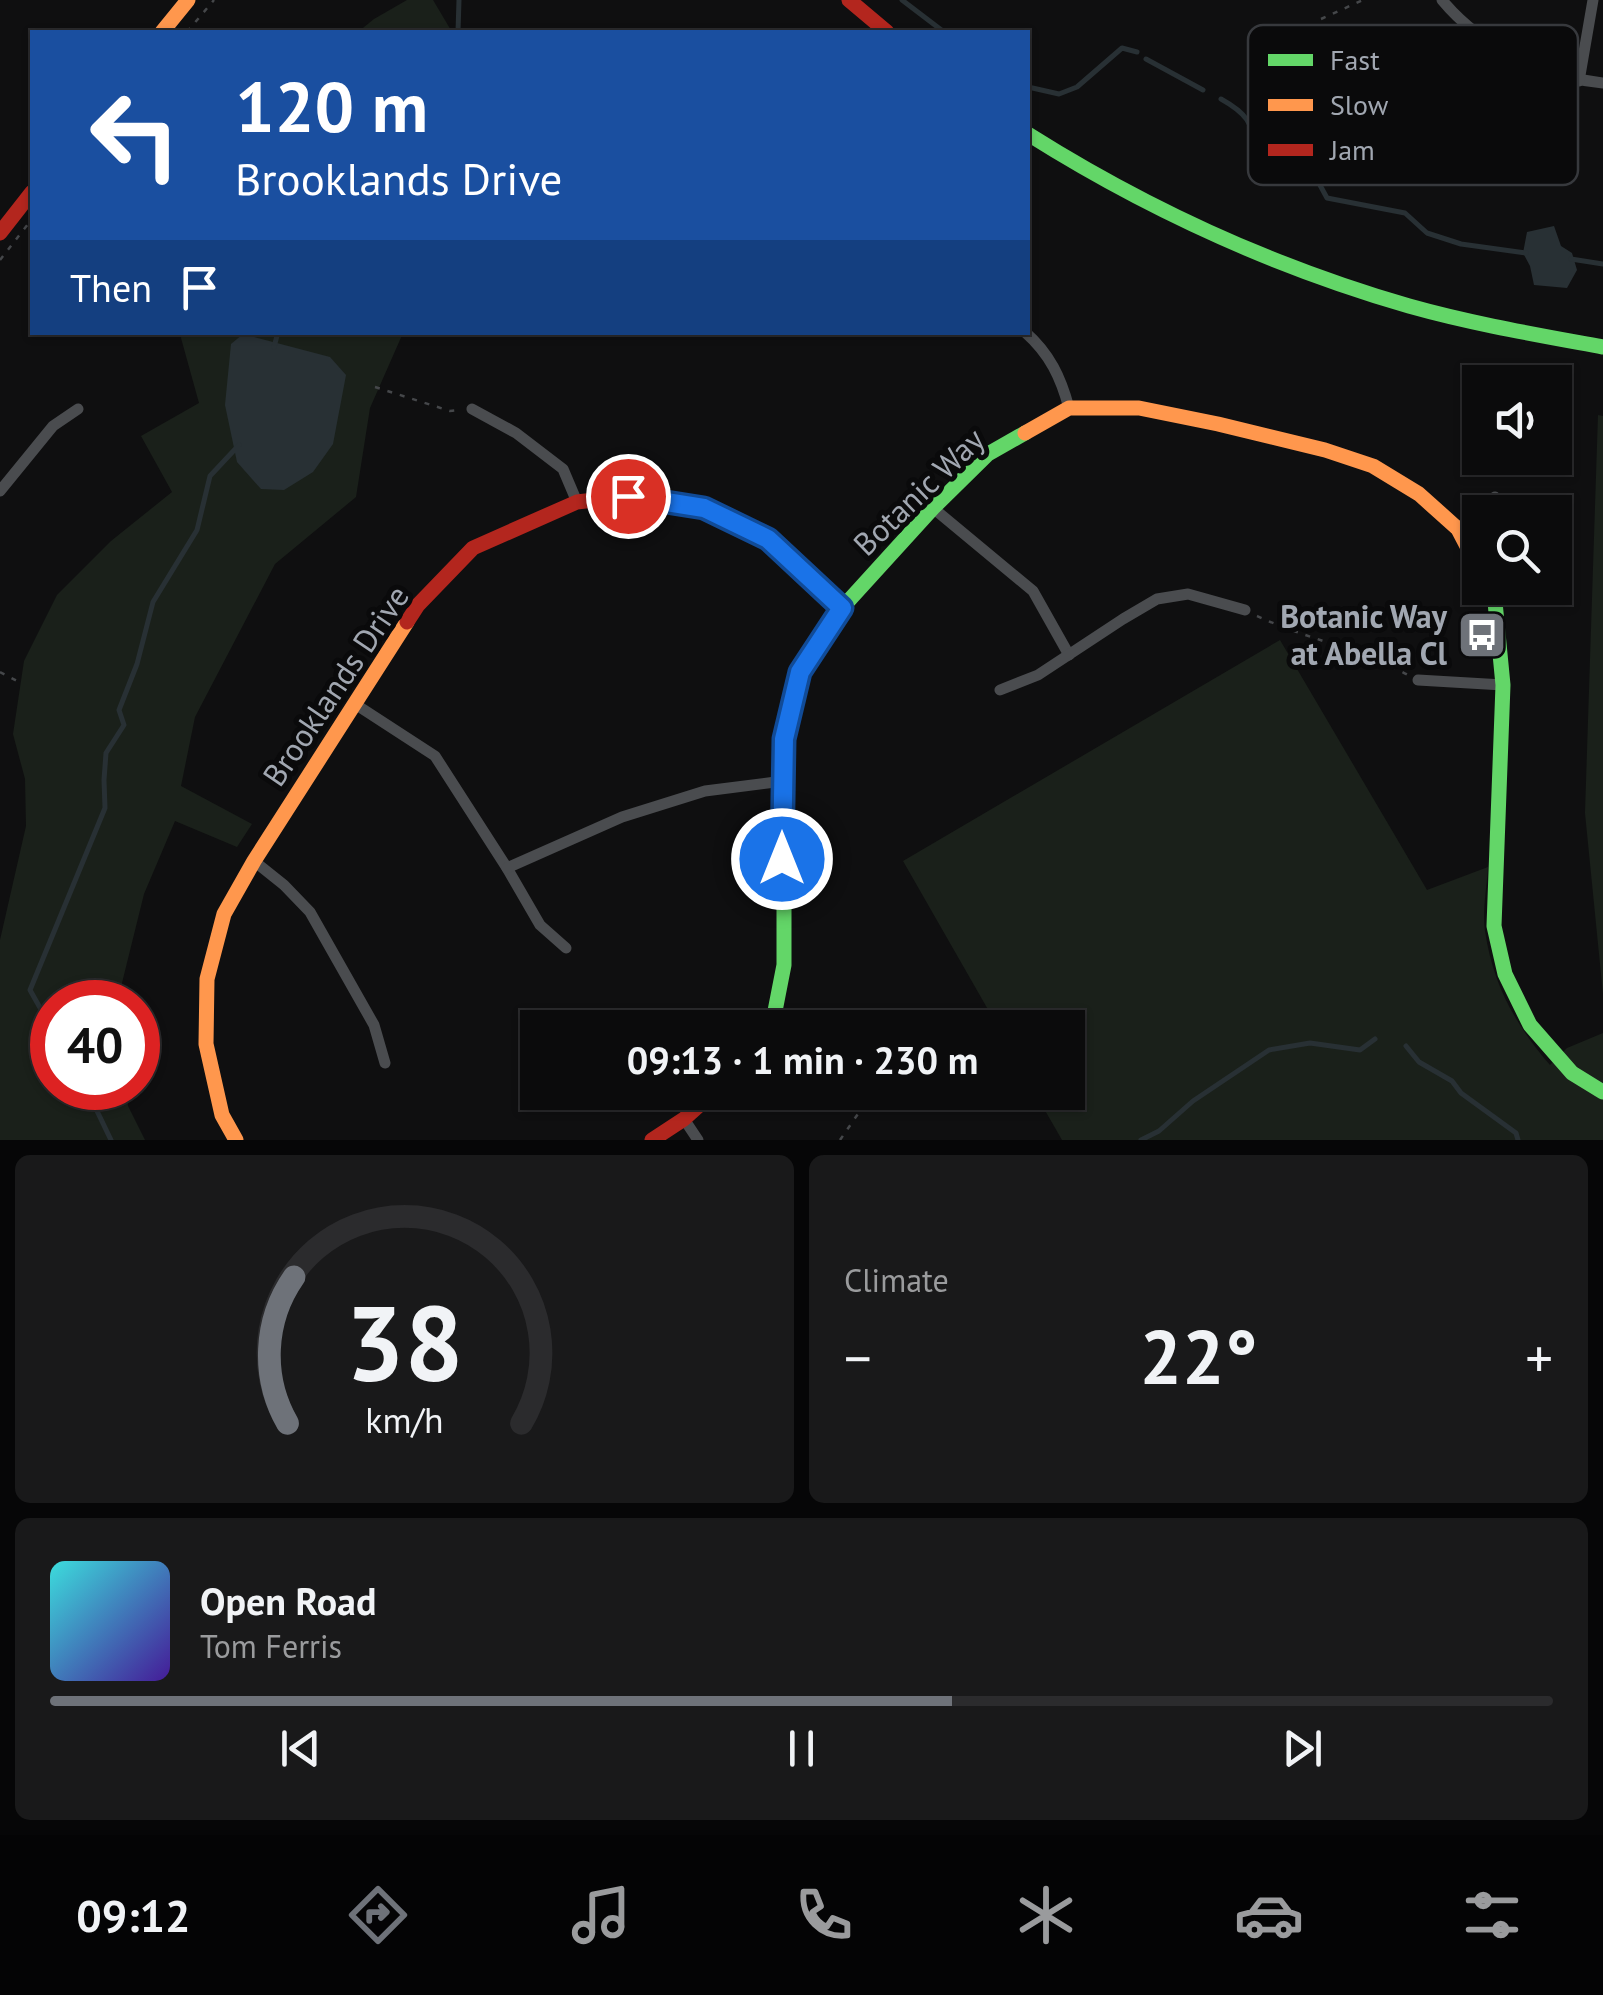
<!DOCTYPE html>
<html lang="en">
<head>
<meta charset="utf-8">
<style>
	body { margin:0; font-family:"PT Sans",sans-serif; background:#19191a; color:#f1f3f6; height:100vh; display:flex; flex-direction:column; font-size:38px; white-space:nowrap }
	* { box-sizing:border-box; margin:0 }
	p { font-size:32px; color:#9a9b9d }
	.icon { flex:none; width:55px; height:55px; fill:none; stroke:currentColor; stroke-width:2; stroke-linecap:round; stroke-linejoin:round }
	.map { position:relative; height:1140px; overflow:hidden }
	.side { display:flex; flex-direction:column; gap:15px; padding:15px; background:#060607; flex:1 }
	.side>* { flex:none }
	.top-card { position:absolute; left:30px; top:30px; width:1000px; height:305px; border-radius:0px; box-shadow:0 2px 8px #0004,0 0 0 2px #2b2b2d; background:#1a4fa0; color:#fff; overflow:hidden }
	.controls { position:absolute; left:1462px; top:365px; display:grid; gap:20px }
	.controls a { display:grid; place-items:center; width:110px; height:110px; border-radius:0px; background:#0b0b0c; box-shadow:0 2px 8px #0004,0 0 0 2px #2b2b2d; font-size:50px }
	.speed { position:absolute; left:30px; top:980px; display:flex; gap:20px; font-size:50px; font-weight:700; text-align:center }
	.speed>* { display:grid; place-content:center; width:130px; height:130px; border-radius:50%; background:#0b0b0c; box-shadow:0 2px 8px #0004,0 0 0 2px #2b2b2d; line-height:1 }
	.speed .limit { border:15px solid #d22; background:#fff; color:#111 }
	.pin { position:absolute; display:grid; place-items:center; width:85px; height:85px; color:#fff; margin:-42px; border:5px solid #fff; border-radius:50%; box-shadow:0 2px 10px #0007 }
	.me { position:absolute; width:110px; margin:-55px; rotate:0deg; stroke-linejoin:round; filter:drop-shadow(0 0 8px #0008) }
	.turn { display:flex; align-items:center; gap:35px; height:210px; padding:0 40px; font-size:45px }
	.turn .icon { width:130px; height:130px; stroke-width:2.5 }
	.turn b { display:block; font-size:70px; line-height:85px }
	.then { display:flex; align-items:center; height:95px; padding:0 40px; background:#0003; gap:20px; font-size:38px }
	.big { font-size:75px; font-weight:800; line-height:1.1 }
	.side .tile { flex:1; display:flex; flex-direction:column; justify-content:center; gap:15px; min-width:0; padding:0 35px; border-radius:15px; background:#19191a }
	.side .dial { align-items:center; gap:0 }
	.dial svg { height:260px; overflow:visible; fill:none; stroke:#2b2b2d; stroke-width:7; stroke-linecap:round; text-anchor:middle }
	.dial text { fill:#f1f3f6; stroke:none }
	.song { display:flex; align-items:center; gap:30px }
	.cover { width:120px; height:120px; border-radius:15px; background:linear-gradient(135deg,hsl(180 70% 55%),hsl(260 70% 35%)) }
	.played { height:10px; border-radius:5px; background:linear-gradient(90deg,#6e7279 60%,#2b2b2d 60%) }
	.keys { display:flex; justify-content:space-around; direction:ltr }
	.heat { display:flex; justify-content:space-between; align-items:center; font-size:55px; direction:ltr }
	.side .tiles { flex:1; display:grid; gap:15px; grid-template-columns:1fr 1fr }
	.tile:last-child { grid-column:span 2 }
	.trip { position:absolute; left:520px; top:1010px; width:565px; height:100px; border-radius:0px; background:#0b0b0c; box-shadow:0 2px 8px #0004,0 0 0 2px #2b2b2d; font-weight:800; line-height:100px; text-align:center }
	.tabs { display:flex; height:160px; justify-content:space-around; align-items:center; background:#040405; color:#9a9b9d }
	.tabs .icon { width:70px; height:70px }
	.tabs .current { color:#6e7279 }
	.tabs b { font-size:45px; color:#f1f3f6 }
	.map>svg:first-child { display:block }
</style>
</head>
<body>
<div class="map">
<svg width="1603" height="1140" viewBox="0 0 1603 1140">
	<rect width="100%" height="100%" fill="#0f0f10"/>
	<g fill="#1a201a">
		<path d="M407,0H433L452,32H358L374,19Z"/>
		<path d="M182,333H403L370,408L356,497L275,564L195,717L181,786L252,824L237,847L175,821L144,894L120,991L121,1002H52V1088H126L128,1106L145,1140H0V940L26,826L25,779L13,734L24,661L57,595L111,541L172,492L141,436L199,403L181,338Z"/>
		<path d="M1598,415L1603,416V994L1585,813Z"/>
		<path d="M1280,640L1427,890L1488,867C1487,887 1482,911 1485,931C1493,985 1515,1024 1550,1065L1567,1048L1603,1033V1140H1062L1035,1093L1068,1092V1028L998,1027L903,861Z"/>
	</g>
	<g fill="#283034">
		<path d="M1554,226L1561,246L1572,253L1577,270L1567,288L1534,285L1530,266L1523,253L1527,232Z"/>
		<path d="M243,334L330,357L346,375L333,444L313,472L284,490L261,489L237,462L225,405L231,344Z"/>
	</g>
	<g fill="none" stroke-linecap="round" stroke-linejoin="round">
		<g stroke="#283034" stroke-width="5">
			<path d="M902,0L944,32"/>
			<path d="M458,32L459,0"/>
			<path d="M1146,59L1203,90"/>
			<path d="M1028,87L1059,94L1077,87L1122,48L1137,52"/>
			<path d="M1221,99C1248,114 1251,122 1257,151L1308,163L1327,198L1405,213L1427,233L1461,244L1526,253"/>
			<path d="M1571,259L1603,264"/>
			<path d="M274,347L278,332"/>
			<path d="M52,1029L30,990L105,808L104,780L106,753L124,725L119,710L137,664L153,602L197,530L210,476L239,445"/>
			<path d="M1406,1046L1419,1062L1452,1081L1461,1093L1516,1133L1518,1140"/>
			<path d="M86,1088L111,1140"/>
			<path d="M1141,1140L1159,1131L1193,1101L1269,1050L1310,1043L1360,1050L1375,1039"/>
		</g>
		<g stroke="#45474a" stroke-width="2.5" stroke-dasharray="5 8" stroke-linecap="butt">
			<path d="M1321,19L1363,0"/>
			<path d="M187,32L214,0"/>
			<path d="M0,260L32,219"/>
			<path d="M375,387L450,411L460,410"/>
			<path d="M1257,616C1306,639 1361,649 1408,675"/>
			<path d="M0,672L19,682"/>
			<path d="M840,1140L873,1092"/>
		</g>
		<g stroke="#4a4c4f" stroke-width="11">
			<path d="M1442,0C1481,47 1543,77 1603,83"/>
			<path d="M1579,81L1593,0"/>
			<path d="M1025,332C1050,354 1061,378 1069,408"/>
			<path d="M472,409L516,433L563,469L577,502"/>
			<path d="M0,491L53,426L78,409"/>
			<path d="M933,508L1033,591L1069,655"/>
			<path d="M1458,529L1495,497"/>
			<path d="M1418,680L1503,685"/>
			<path d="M1000,690L1038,675L1123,619L1157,599L1188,594L1245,610"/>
			<path d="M355,704L435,756L507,868L540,925L566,948"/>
			<path d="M254,861L284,885L310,912L374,1025L385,1063"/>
			<path d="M507,868L622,817L705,791L783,781"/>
			<path d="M775,1011L818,1028"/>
			<path d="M684,1119L698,1140"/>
		</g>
		<g stroke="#63d668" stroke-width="15">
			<path d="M1028,134C1147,209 1274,267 1409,306C1473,324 1538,335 1603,347"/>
			<path d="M1488,588L1495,602L1503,685L1494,926L1505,974L1530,1025L1572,1073L1603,1092"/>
			<path d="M768,1028L775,1011L784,965V739L801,672L842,608L933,508L988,454L1025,433"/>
		</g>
		<g stroke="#ff974d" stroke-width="15">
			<path d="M162,32L188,0"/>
			<path d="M1025,433L1069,408H1139L1218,424L1325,450L1373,466L1419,494L1458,529L1480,571"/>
			<path d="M236,1140L222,1115L206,1044L207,979L224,914L254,861L407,622"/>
		</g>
		<g stroke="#b3261e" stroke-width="15">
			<path d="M849,0L887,32"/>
			<path d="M0,233L32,192"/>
			<path d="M407,622L418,605L473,548L577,502L628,496L704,508L768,539L842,608"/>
			<path d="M652,1140L684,1119L714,1092"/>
		</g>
	</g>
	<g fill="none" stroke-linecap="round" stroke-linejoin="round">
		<g stroke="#114b97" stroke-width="25">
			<path id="route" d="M628,496L704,508L768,539L842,608L800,672L784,739L782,859"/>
		</g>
		<use href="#route" stroke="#1a73e8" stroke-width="18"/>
	</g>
	<defs>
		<g id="bus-square" transform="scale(2.5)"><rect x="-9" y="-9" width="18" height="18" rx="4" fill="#6e7279" stroke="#0a0a0b"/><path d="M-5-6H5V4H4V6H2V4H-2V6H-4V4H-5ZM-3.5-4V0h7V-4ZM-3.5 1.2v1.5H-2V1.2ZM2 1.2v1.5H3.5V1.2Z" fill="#fff"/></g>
	</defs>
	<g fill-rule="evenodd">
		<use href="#bus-square" x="1482" y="635"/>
	</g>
	<g text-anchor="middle" stroke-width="10" stroke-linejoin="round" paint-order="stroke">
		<g font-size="32" fill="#a1a7b1" stroke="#0a0a0b">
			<text transform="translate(919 492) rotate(-44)" y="11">Botanic Way</text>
			<text transform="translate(336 686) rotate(-56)" y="11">Brooklands Drive</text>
		</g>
		<g font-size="32" font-weight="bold" fill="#a1a7b1" stroke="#0a0a0b" text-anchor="end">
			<text x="1447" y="628">Botanic Way<tspan x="1447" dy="37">at Abella Cl</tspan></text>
		</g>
	</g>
	<rect x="1248" y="25" width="330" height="160" rx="15" fill="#0a0a0b" stroke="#37393d" stroke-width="2.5"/>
	<rect x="1268" y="54" width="45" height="12" fill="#63d668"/>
	<rect x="1268" y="99" width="45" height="12" fill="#ff974d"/>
	<rect x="1268" y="144" width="45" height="12" fill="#b3261e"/>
	<g font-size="28" fill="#a1a7b1">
		<text x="1330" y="70">Fast</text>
		<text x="1330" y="115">Slow</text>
		<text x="1330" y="160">Jam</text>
	</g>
</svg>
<div class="controls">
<a><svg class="icon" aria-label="sound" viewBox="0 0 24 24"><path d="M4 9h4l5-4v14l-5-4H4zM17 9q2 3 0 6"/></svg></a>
<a><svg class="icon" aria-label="search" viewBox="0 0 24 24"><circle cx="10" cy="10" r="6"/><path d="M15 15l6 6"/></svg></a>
</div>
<div class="speed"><div class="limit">40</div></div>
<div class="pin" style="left:628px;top:496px;background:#d93025"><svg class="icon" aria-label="arrive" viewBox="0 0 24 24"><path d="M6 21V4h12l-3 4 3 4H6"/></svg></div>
<svg class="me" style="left:782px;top:859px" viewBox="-20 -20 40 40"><circle r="17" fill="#1a73e8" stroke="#fff" stroke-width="3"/><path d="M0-11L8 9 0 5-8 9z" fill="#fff"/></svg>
<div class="trip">09:13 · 1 min · 230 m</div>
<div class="top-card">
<div class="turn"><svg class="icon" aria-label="left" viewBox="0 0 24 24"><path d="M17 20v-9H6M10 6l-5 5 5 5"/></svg><div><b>120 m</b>Brooklands Drive</div></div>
<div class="then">Then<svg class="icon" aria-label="arrive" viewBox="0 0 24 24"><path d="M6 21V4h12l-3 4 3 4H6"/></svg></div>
</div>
</div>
<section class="side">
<div class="tiles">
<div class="tile dial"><svg viewBox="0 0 100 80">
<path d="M14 69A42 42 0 1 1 86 69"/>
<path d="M14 69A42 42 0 0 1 16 24" stroke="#6e7279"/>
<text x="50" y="56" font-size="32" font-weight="700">38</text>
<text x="50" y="72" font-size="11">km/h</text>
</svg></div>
<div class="tile"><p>Climate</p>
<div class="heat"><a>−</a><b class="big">22°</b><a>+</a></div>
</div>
<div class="tile">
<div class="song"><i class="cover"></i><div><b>Open Road</b><p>Tom Ferris</p></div></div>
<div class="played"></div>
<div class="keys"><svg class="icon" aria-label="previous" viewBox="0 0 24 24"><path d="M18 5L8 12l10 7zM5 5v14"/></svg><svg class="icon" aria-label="pause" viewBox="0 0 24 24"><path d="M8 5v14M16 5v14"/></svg><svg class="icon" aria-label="next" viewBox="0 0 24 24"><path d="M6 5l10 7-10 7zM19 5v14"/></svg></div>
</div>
</div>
</section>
<nav class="tabs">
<b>09:12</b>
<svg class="icon current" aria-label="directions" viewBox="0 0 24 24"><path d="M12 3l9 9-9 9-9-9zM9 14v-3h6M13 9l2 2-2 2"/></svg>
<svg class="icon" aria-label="music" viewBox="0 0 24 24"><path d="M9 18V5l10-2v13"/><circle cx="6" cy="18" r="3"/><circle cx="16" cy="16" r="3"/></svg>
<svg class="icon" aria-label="phone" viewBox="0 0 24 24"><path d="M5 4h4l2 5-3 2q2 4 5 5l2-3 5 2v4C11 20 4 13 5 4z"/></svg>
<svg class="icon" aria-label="climate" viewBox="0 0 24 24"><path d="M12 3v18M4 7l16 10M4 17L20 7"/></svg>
<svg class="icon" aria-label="car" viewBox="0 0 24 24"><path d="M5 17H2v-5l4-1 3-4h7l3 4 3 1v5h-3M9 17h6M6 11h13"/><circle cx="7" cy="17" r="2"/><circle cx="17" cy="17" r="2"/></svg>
<svg class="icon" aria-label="filters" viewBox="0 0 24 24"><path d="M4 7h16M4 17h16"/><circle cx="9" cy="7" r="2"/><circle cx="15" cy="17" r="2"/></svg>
</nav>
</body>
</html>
